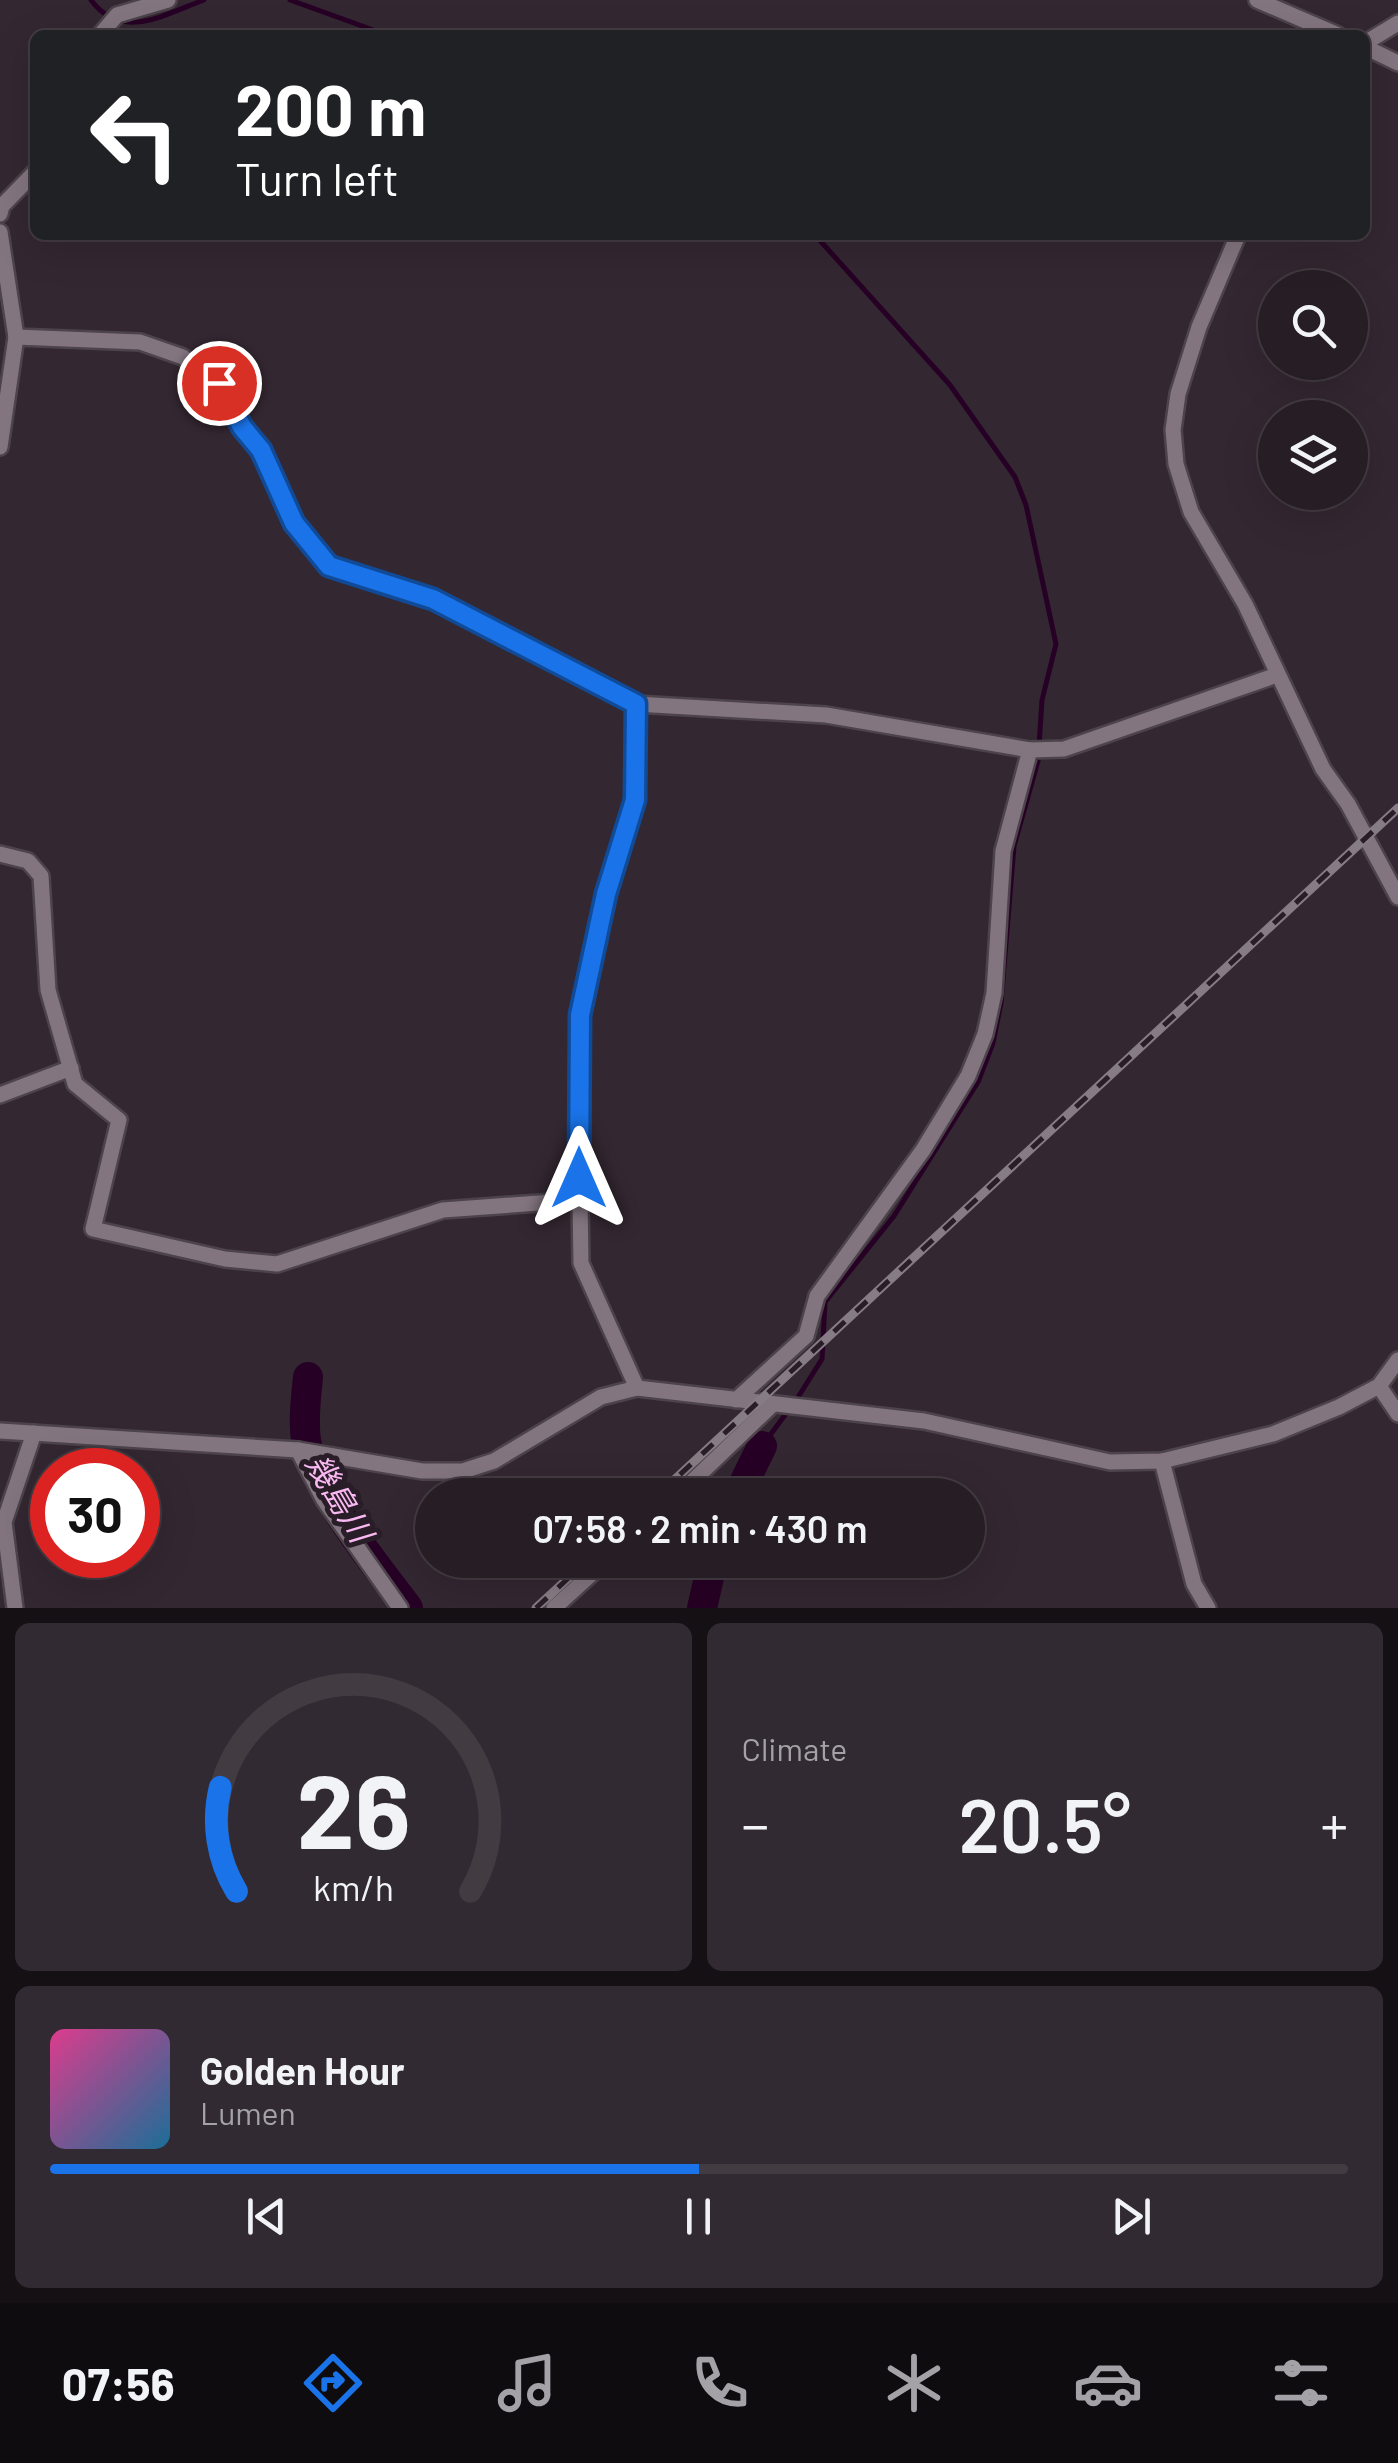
<!DOCTYPE html>
<html lang="en">
<head>
<meta charset="utf-8">
<style>
	body { margin:0; font-family:Barlow,"Noto Sans JP",sans-serif; background:#322a32; color:#f1f3f6; height:100vh; display:flex; flex-direction:column; font-size:38px; white-space:nowrap }
	* { box-sizing:border-box; margin:0 }
	p { font-size:32px; color:#a4a2a7 }
	.icon { flex:none; width:55px; height:55px; fill:none; stroke:currentColor; stroke-width:2; stroke-linecap:round; stroke-linejoin:round }
	.map { position:relative; height:1608px; overflow:hidden }
	.side { display:flex; flex-direction:column; gap:15px; padding:15px; background:#151014; flex:1 }
	.side>* { flex:none }
	.banner { position:absolute; left:30px; top:30px; width:1340px; height:210px; border-radius:15px; box-shadow:0 10px 40px #0002,0 0 0 2px #423b42; background:#202124; color:#fff; overflow:hidden }
	.fabs { position:absolute; left:1258px; top:270px; display:grid; gap:20px }
	.fabs a { display:grid; place-items:center; width:110px; height:110px; border-radius:50%; background:#261d25; box-shadow:0 10px 40px #0002,0 0 0 2px #423b42; font-size:50px }
	.speed { position:absolute; left:30px; top:1448px; display:flex; gap:20px; font-size:50px; font-weight:700; text-align:center }
	.speed>* { display:grid; place-content:center; width:130px; height:130px; border-radius:50%; background:#261d25; box-shadow:0 10px 40px #0002,0 0 0 2px #423b42; line-height:1 }
	.speed .limit { border:15px solid #d22; background:#fff; color:#111 }
	.pin { position:absolute; display:grid; place-items:center; width:85px; height:85px; color:#fff; margin:-42px; border:5px solid #fff; border-radius:50%; box-shadow:0 2px 10px #0007 }
	.me { position:absolute; width:110px; margin:-55px; rotate:0deg; stroke-linejoin:round; filter:drop-shadow(0 0 8px #0008) }
	.turn { display:flex; align-items:center; gap:35px; height:210px; padding:0 40px; font-size:45px }
	.turn .icon { width:130px; height:130px; stroke-width:2.5 }
	.turn b { display:block; font-size:70px; line-height:85px }
	.big { font-size:75px; font-weight:600; line-height:1.1 }
	.side .widget { flex:1; display:flex; flex-direction:column; justify-content:center; gap:15px; min-width:0; padding:0 35px; border-radius:15px; background:#322a32 }
	.side .dial { align-items:center; gap:0 }
	.dial svg { height:260px; overflow:visible; fill:none; stroke:#423b42; stroke-width:7; stroke-linecap:round; text-anchor:middle }
	.dial text { fill:#f1f3f6; stroke:none }
	.song { display:flex; align-items:center; gap:30px }
	.cover { width:120px; height:120px; border-radius:15px; background:linear-gradient(135deg,hsl(330 70% 55%),hsl(200 70% 35%)) }
	.played { height:10px; border-radius:5px; background:linear-gradient(90deg,#1a73e8 50%,#423b42 50%) }
	.keys { display:flex; justify-content:space-around; direction:ltr }
	.heat { display:flex; justify-content:space-between; align-items:center; font-size:55px; direction:ltr }
	.side .tiles { flex:1; display:grid; gap:15px; grid-template-columns:1fr 1fr }
	.widget:last-child { grid-column:span 2 }
	.trip { position:absolute; left:415px; top:1478px; width:570px; height:100px; border-radius:50px; background:#261d25; box-shadow:0 10px 40px #0002,0 0 0 2px #423b42; font-weight:600; line-height:100px; text-align:center }
	.menu { display:flex; height:160px; justify-content:space-around; align-items:center; background:#0f0c0f; color:#a4a2a7 }
	.menu .icon { width:70px; height:70px }
	.menu .current { color:#1a73e8 }
	.menu b { font-size:45px; color:#f1f3f6 }
	.map>svg:first-child { display:block }
</style>
</head>
<body>
<div class="map">
<svg width="1398" height="1608" viewBox="0 0 1398 1608">
	<rect width="100%" height="100%" fill="#332731"/>
	<g fill="none" stroke-linecap="round" stroke-linejoin="round">
		<g stroke="#270125" stroke-width="5">
			<path d="M91,0C122,42 165,14 204,0"/>
			<path d="M290,0L387,35"/>
			<path d="M795,1402L822,1359L825,1302L894,1216L978,1082L993,1043L1001,1003L1014,846L1038,761L1042,700L1056,644L1026,505L1015,477L950,385L815,235"/>
			<path d="M762,1446L788,1411"/>
		</g>
		<g stroke="#270125" stroke-width="30">
			<path d="M308,1377C306,1397 303,1420 306,1440C313,1489 378,1568 408,1608"/>
			<path d="M738,1495L762,1446"/>
			<path d="M702,1608L713,1560"/>
		</g>
		<g stroke="#4c434b" stroke-width="20">
			<g id="minor">
				<path d="M1257,0L1338,35"/>
				<path d="M100,35L117,15L168,0"/>
				<path d="M1365,43L1398,23"/>
				<path d="M1365,47L1398,63"/>
				<path d="M0,214L2,206L35,172"/>
				<path d="M0,232L16,337L140,342L183,357L227,393L242,427L261,450L294,523L329,566L433,599L636,704L826,715L1030,750"/>
				<path d="M1238,235L1199,327L1178,394L1173,430L1176,464L1191,512L1245,604L1323,769L1348,804L1398,897"/>
				<path d="M0,447L16,337"/>
				<path d="M0,854L28,861L41,876L48,990L75,1084L119,1120L93,1229L225,1259L277,1264L443,1210L580,1200L581,1263L637,1388"/>
				<path d="M0,1095L71,1068"/>
				<path d="M580,1200V1015L605,894L635,799L636,704"/>
				<path d="M1379,1386L1398,1414"/>
				<path d="M736,1400L806,1336L817,1296L923,1150L968,1076L985,1034L994,993L1003,851L1030,750L1064,749L1277,675"/>
				<path d="M0,1431L298,1450L422,1471H463L494,1461L601,1397L637,1388L924,1421L1110,1462L1162,1461L1273,1434L1339,1407L1379,1386L1398,1360"/>
				<path d="M298,1450L324,1500L400,1608"/>
				<path d="M1162,1461L1194,1584L1208,1608"/>
				<path d="M678,1495L773,1404"/>
				<path d="M15,1608L4,1522L34,1433"/>
				<path d="M554,1608L607,1560"/>
			</g>
		</g>
		<use href="#minor" stroke="#837580" stroke-width="15"/>
		<g stroke="#867c85" stroke-width="9">
			<g id="rail">
				<path d="M658,1495L1398,808"/>
				<path d="M536,1608L588,1560"/>
			</g>
		</g>
		<use href="#rail" stroke="#291e27" stroke-width="5" stroke-dasharray="15" stroke-linecap="butt"/>
	</g>
	<g fill="none" stroke-linecap="round" stroke-linejoin="round">
		<g stroke="#114b97" stroke-width="25">
			<path id="route" d="M219,383L242,427L261,450L294,523L329,566L433,599L636,704L635,800L606,894L580,1015L579,1178"/>
		</g>
		<use href="#route" stroke="#1a73e8" stroke-width="18"/>
	</g>
	<g text-anchor="middle" stroke-width="10" stroke-linejoin="round" paint-order="stroke">
		<g font-size="32" font-style="italic" fill="#fab8f2" stroke="#291e27">
			<text transform="translate(339 1498) rotate(59)" y="11">幾島川</text>
		</g>
	</g>
</svg>
<div class="fabs">
<a><svg class="icon" aria-label="search" viewBox="0 0 24 24"><circle cx="10" cy="10" r="6"/><path d="M15 15l6 6"/></svg></a>
<a><svg class="icon" aria-label="layers" viewBox="0 0 24 24"><path d="M12 4l9 5-9 5-9-5zM3 14l9 5 9-5"/></svg></a>
</div>
<div class="speed"><div class="limit">30</div></div>
<div class="pin" style="left:219px;top:383px;background:#d93025"><svg class="icon" aria-label="arrive" viewBox="0 0 24 24"><path d="M6 21V4h12l-3 4 3 4H6"/></svg></div>
<svg class="me" style="left:579px;top:1178px" viewBox="-20 -20 40 40"><path d="M0-17L14 15 0 8-14 15z" fill="#1a73e8" stroke="#fff" stroke-width="4"/></svg>
<div class="trip">07:58 · 2 min · 430 m</div>
<div class="banner">
<div class="turn"><svg class="icon" aria-label="left" viewBox="0 0 24 24"><path d="M17 20v-9H6M10 6l-5 5 5 5"/></svg><div><b>200 m</b>Turn left</div></div>
</div>
</div>
<section class="side">
<div class="tiles">
<div class="widget dial"><svg viewBox="0 0 100 80">
<path d="M14 69A42 42 0 1 1 86 69"/>
<path d="M14 69A42 42 0 0 1 9 37" stroke="#1a73e8"/>
<text x="50" y="56" font-size="32" font-weight="700">26</text>
<text x="50" y="72" font-size="11">km/h</text>
</svg></div>
<div class="widget"><p>Climate</p>
<div class="heat"><a>−</a><b class="big">20.5°</b><a>+</a></div>
</div>
<div class="widget">
<div class="song"><i class="cover"></i><div><b>Golden Hour</b><p>Lumen</p></div></div>
<div class="played"></div>
<div class="keys"><svg class="icon" aria-label="previous" viewBox="0 0 24 24"><path d="M18 5L8 12l10 7zM5 5v14"/></svg><svg class="icon" aria-label="pause" viewBox="0 0 24 24"><path d="M8 5v14M16 5v14"/></svg><svg class="icon" aria-label="next" viewBox="0 0 24 24"><path d="M6 5l10 7-10 7zM19 5v14"/></svg></div>
</div>
</div>
</section>
<nav class="menu">
<b>07:56</b>
<svg class="icon current" aria-label="directions" viewBox="0 0 24 24"><path d="M12 3l9 9-9 9-9-9zM9 14v-3h6M13 9l2 2-2 2"/></svg>
<svg class="icon" aria-label="music" viewBox="0 0 24 24"><path d="M9 18V5l10-2v13"/><circle cx="6" cy="18" r="3"/><circle cx="16" cy="16" r="3"/></svg>
<svg class="icon" aria-label="phone" viewBox="0 0 24 24"><path d="M5 4h4l2 5-3 2q2 4 5 5l2-3 5 2v4C11 20 4 13 5 4z"/></svg>
<svg class="icon" aria-label="climate" viewBox="0 0 24 24"><path d="M12 3v18M4 7l16 10M4 17L20 7"/></svg>
<svg class="icon" aria-label="car" viewBox="0 0 24 24"><path d="M5 17H2v-5l4-1 3-4h7l3 4 3 1v5h-3M9 17h6M6 11h13"/><circle cx="7" cy="17" r="2"/><circle cx="17" cy="17" r="2"/></svg>
<svg class="icon" aria-label="filters" viewBox="0 0 24 24"><path d="M4 7h16M4 17h16"/><circle cx="9" cy="7" r="2"/><circle cx="15" cy="17" r="2"/></svg>
</nav>
</body>
</html>
